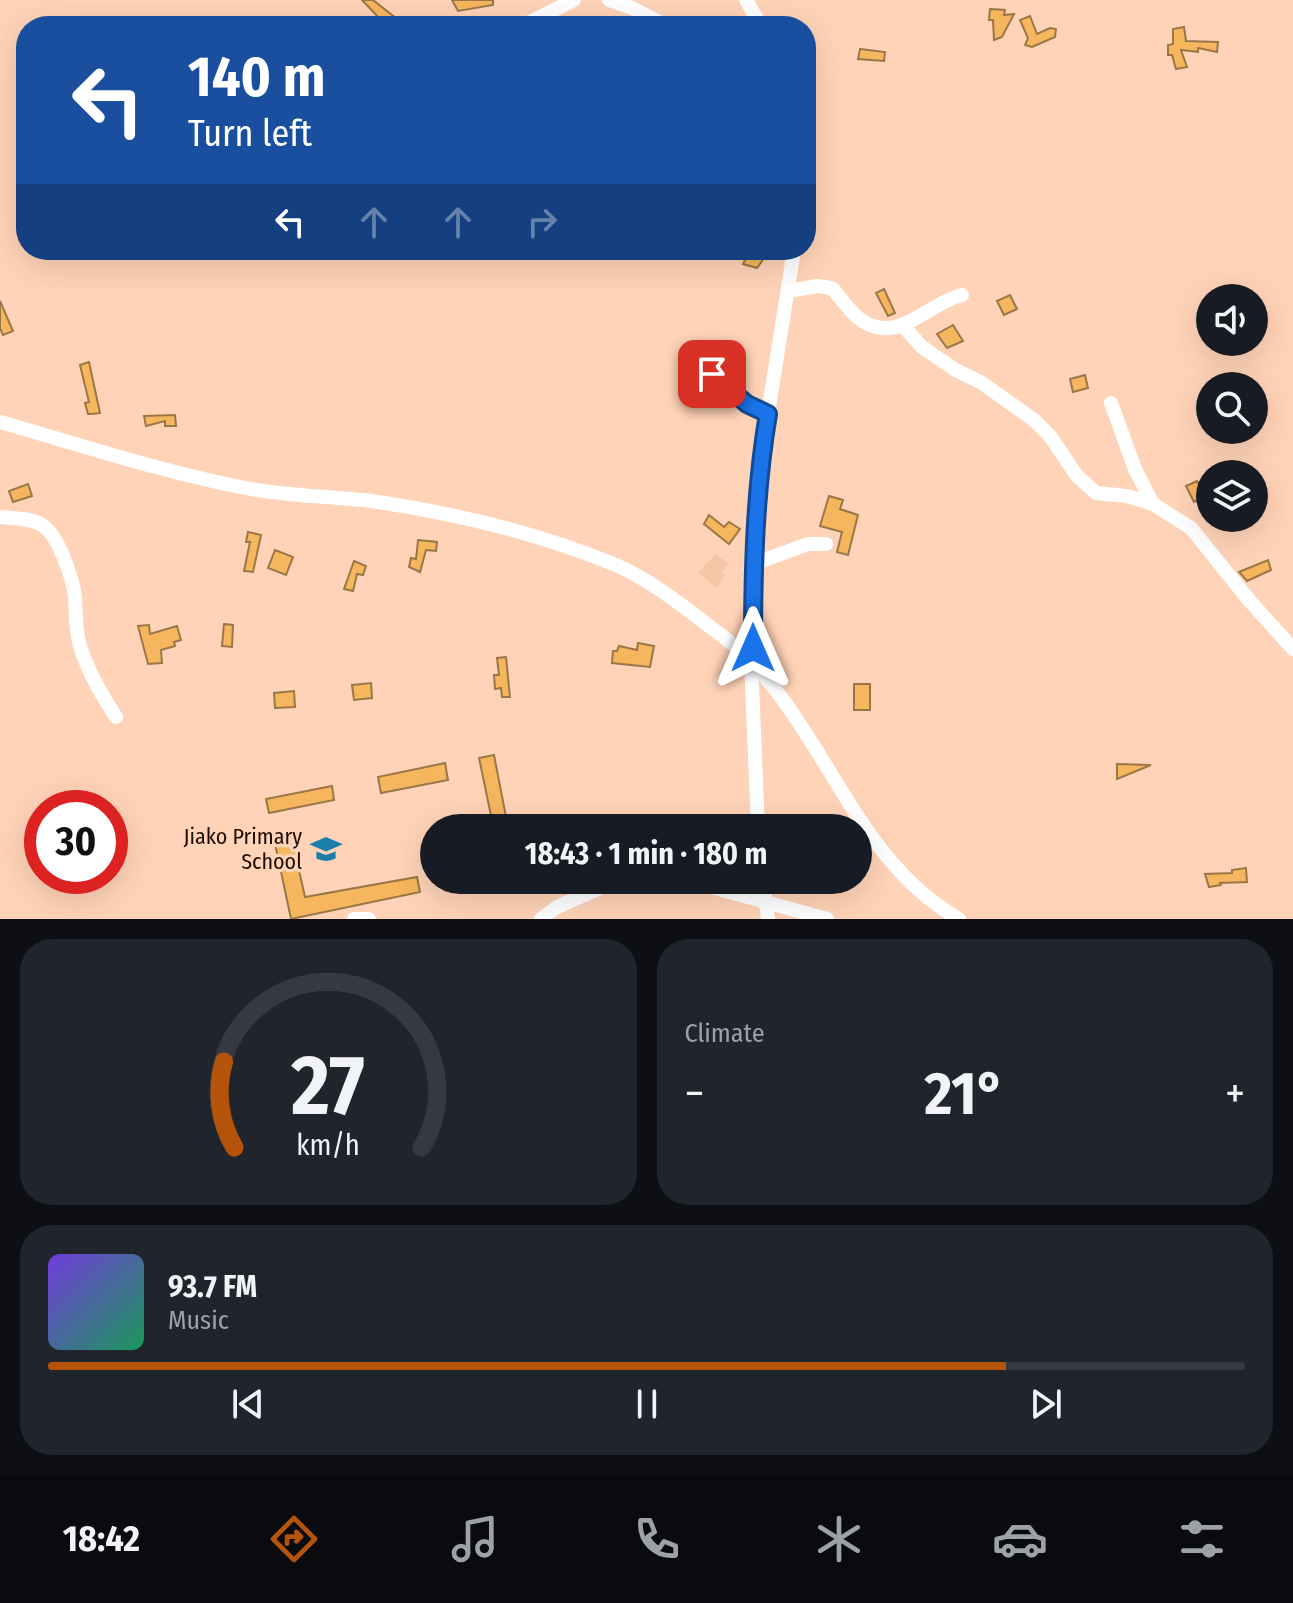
<!DOCTYPE html>
<html lang="en">
<head>
<meta charset="utf-8">
<style>
	body { margin:0; font-family:"Fira Sans Condensed",sans-serif; background:#20242c; color:#f1f3f6; height:100vh; display:flex; flex-direction:column; font-size:30px; white-space:nowrap }
	* { box-sizing:border-box; margin:0 }
	p { font-size:26px; color:#9ea1a6 }
	.icon { flex:none; width:44px; height:44px; fill:none; stroke:currentColor; stroke-width:2; stroke-linecap:round; stroke-linejoin:round }
	.map { position:relative; height:919px; overflow:hidden }
	.drawer { display:flex; flex-direction:column; gap:20px; padding:20px; background:#0d0f14; flex:1 }
	.drawer>* { flex:none }
	.hud { position:absolute; left:16px; top:16px; width:800px; height:244px; border-radius:32px; box-shadow:0 8px 32px #0002; background:#1a4fa0; color:#fff; overflow:hidden }
	.controls { position:absolute; left:1196px; top:284px; display:grid; gap:16px }
	.controls a { display:grid; place-items:center; width:72px; height:72px; border-radius:50%; background:#171b24; box-shadow:0 8px 32px #0002; font-size:40px }
	.speed { position:absolute; left:24px; top:790px; display:flex; gap:16px; font-size:40px; font-weight:700; text-align:center }
	.speed>* { display:grid; place-content:center; width:104px; height:104px; border-radius:50%; background:#171b24; box-shadow:0 8px 32px #0002; line-height:1 }
	.speed .limit { border:12px solid #d22; background:#fff; color:#111 }
	.pin { position:absolute; display:grid; place-items:center; width:68px; height:68px; color:#fff; margin:-34px; border-radius:16px; box-shadow:0 4px 12px #0006 }
	.me { position:absolute; width:88px; margin:-44px; rotate:0deg; stroke-linejoin:round; filter:drop-shadow(0 0 6px #0008) }
	.turn { display:flex; align-items:center; gap:28px; height:168px; padding:0 40px; font-size:36px }
	.turn .icon { width:104px; height:104px; stroke-width:2.5 }
	.turn b { display:block; font-size:56px; line-height:68px }
	.lanes { display:flex; align-items:center; height:76px; padding:0 40px; background:#0003; justify-content:center; gap:40px; direction:ltr }
	.lanes .off { opacity:.35 }
	.big { font-size:60px; font-weight:700; line-height:1.1 }
	.drawer .card { flex:1; display:flex; flex-direction:column; justify-content:center; gap:12px; min-width:0; padding:0 28px; border-radius:32px; background:#20242c }
	.drawer .dial { align-items:center; gap:0 }
	.dial svg { height:208px; overflow:visible; fill:none; stroke:#363941; stroke-width:7; stroke-linecap:round; text-anchor:middle }
	.dial text { fill:#f1f3f6; stroke:none }
	.song { display:flex; align-items:center; gap:24px }
	.cover { width:96px; height:96px; border-radius:12px; background:linear-gradient(135deg,hsl(260 70% 55%),hsl(150 70% 35%)) }
	.played { height:8px; border-radius:4px; background:linear-gradient(90deg,#b45309 80%,#363941 80%) }
	.keys { display:flex; justify-content:space-around; direction:ltr }
	.heat { display:flex; justify-content:space-between; align-items:center; font-size:44px; direction:ltr }
	.drawer .tiles { flex:1; display:grid; gap:20px; grid-template-columns:1fr 1fr }
	.card:last-child { grid-column:span 2 }
	.trip { position:absolute; left:420px; top:814px; width:452px; height:80px; border-radius:40px; background:#171b24; box-shadow:0 8px 32px #0002; font-weight:700; line-height:80px; text-align:center }
	.dock { display:flex; height:128px; justify-content:space-around; align-items:center; background:#090b0e; color:#9ea1a6 }
	.dock .icon { width:56px; height:56px }
	.dock .selected { color:#b45309 }
	.dock b { font-size:36px; color:#f1f3f6 }
	.map>svg:first-child { display:block }
</style>
</head>
<body>
<div class="map">
<svg width="1293" height="919" viewBox="0 0 1293 919">
	<rect width="100%" height="100%" fill="#ffd3b7"/>
	<path fill="#f6c4a6" d="M716,554L728,563L722,572L725,575L717,588L698,573Z"/>
	<g fill="#f6b65d" stroke="#9b7748" stroke-width="2">
		<path d="M362,0H373L406,26H374L381,20Z"/>
		<path d="M452,0H493V5L458,11Z"/>
		<path d="M990,9L1005,10L1004,15L1014,14L1002,37L994,40L993,20H989Z"/>
		<path d="M1030,16L1037,34L1050,28L1056,29L1055,37L1032,47L1025,45L1028,38L1020,20Z"/>
		<path d="M1184,27L1186,41L1218,42L1217,52L1198,48V52L1181,50L1187,67L1176,69L1172,55H1168V45L1173,44V29Z"/>
		<path d="M860,49L885,52L884,61L858,59Z"/>
		<path d="M750,250H759L767,254L757,268L743,264Z"/>
		<path d="M884,289L895,313L888,316L876,293Z"/>
		<path d="M1010,295L1017,309L1004,315L997,301Z"/>
		<path d="M0,301L13,331L3,335L0,328Z"/>
		<path d="M953,325L963,341L947,348L937,334Z"/>
		<path d="M89,362L100,413L92,414H88L85,403L89,402L80,365Z"/>
		<path d="M1085,375L1088,388L1073,392L1070,379Z"/>
		<path d="M175,415L176,426H165V421L146,426L144,416Z"/>
		<path d="M1197,481L1205,496L1194,502L1186,486Z"/>
		<path d="M28,484L32,496L13,502L9,491Z"/>
		<path d="M829,496L843,500L840,509L858,515L848,555L837,552L842,532L820,526Z"/>
		<path d="M709,515L724,527L729,522L740,529L729,544L704,524Z"/>
		<path d="M248,532L261,535L253,572L244,571L250,542H246Z"/>
		<path d="M418,540L437,542L436,551L426,550L420,572L409,567L411,558L416,559Z"/>
		<path d="M275,550L293,557L286,575L268,568Z"/>
		<path d="M1268,560L1271,570L1247,581L1239,572Z"/>
		<path d="M354,561L366,566L363,575L357,574L353,591L344,589Z"/>
		<path d="M224,624L233,625L232,647L222,646Z"/>
		<path d="M149,625L150,634L177,626L181,640L174,642L175,646L161,650L162,663L148,664L147,660L138,626Z"/>
		<path d="M638,643L654,646L650,667L612,663L613,651H617L619,646L637,650Z"/>
		<path d="M506,657L510,697H502L501,688L495,689L494,675H499L497,658Z"/>
		<path d="M371,683L372,698L354,700L352,685Z"/>
		<rect x="854" y="684" width="16" height="26"/>
		<path d="M294,691L295,707L275,708L274,693Z"/>
		<path d="M494,755L506,817L492,820L479,758Z"/>
		<path d="M445,763L448,780L381,793L378,777Z"/>
		<path d="M1117,764L1151,765L1117,779Z"/>
		<path d="M332,786L334,800L269,813L266,799Z"/>
		<path d="M290,830L305,897L417,877L420,892L291,919L273,834Z"/>
		<path d="M1246,868L1247,882L1220,883L1221,885L1209,887L1205,874L1232,873V870Z"/>
	</g>
	<g fill="none" stroke-linecap="round" stroke-linejoin="round">
		<g stroke="#fff" stroke-width="14">
			<path d="M609,0L632,8L666,26"/>
			<path d="M746,0L761,26"/>
			<path d="M522,26L574,0"/>
			<path d="M788,291L817,286L832,288C840,297 848,309 857,317C896,349 925,304 962,295"/>
			<path d="M903,326L922,347L954,369L982,383L1034,420L1050,436L1077,476L1096,493L1127,496L1153,504L1191,528L1248,599L1293,649"/>
			<path d="M714,351C713,356 710,365 711,370C714,386 755,407 768,414"/>
			<path d="M1111,403L1135,469L1153,504"/>
			<path d="M0,422C81,445 162,472 245,488C286,496 329,496 371,501C454,513 538,533 616,565C653,581 689,611 721,635C822,711 847,856 959,919"/>
			<path d="M0,517C13,518 31,518 42,525C58,534 73,579 75,597C76,613 75,629 80,646C88,672 101,694 116,717"/>
			<path d="M753,564L808,544H826"/>
			<path d="M758,828L751,661L753,564L761,457L794,250"/>
			<path d="M686,880L827,919"/>
			<path d="M763,880L768,919"/>
			<path d="M354,919H369"/>
			<path d="M541,919L557,907L618,880"/>
		</g>
	</g>
	<g fill="none" stroke-linecap="round" stroke-linejoin="round">
		<g stroke="#114b97" stroke-width="20">
			<path id="route" d="M712,374L747,404L768,414C755,491 753,569 753,648"/>
		</g>
		<use href="#route" stroke="#1a73e8" stroke-width="14"/>
	</g>
	<defs>
		<g id="school-bare" transform="scale(2.4)"><path d="M0-5L7-2L0 1L-7-2ZM-4 1L0 2.5L4 1V4Q0 6-4 4Z" fill="#1b7da9" stroke="#ffd3b7" stroke-width="2.5" paint-order="stroke"/></g>
	</defs>
	<g fill-rule="evenodd">
		<use href="#school-bare" x="326" y="849"/>
	</g>
	<g text-anchor="middle" stroke-width="7" stroke-linejoin="round" paint-order="stroke">
		<g font-size="22" fill="#1f0c02" stroke="#ffd3b7" text-anchor="end">
			<text x="302" y="844">Jiako Primary<tspan x="302" dy="25">School</tspan></text>
		</g>
	</g>
</svg>
<div class="controls">
<a><svg class="icon" aria-label="sound" viewBox="0 0 24 24"><path d="M4 9h4l5-4v14l-5-4H4zM17 9q2 3 0 6"/></svg></a>
<a><svg class="icon" aria-label="search" viewBox="0 0 24 24"><circle cx="10" cy="10" r="6"/><path d="M15 15l6 6"/></svg></a>
<a><svg class="icon" aria-label="layers" viewBox="0 0 24 24"><path d="M12 4l9 5-9 5-9-5zM3 14l9 5 9-5"/></svg></a>
</div>
<div class="speed"><div class="limit">30</div></div>
<div class="pin" style="left:712px;top:374px;background:#d93025"><svg class="icon" aria-label="arrive" viewBox="0 0 24 24"><path d="M6 21V4h12l-3 4 3 4H6"/></svg></div>
<svg class="me" style="left:753px;top:648px" viewBox="-20 -20 40 40"><path d="M0-17L14 15 0 8-14 15z" fill="#1a73e8" stroke="#fff" stroke-width="4"/></svg>
<div class="trip">18:43 · 1 min · 180 m</div>
<div class="hud">
<div class="turn"><svg class="icon" aria-label="left" viewBox="0 0 24 24"><path d="M17 20v-9H6M10 6l-5 5 5 5"/></svg><div><b>140 m</b>Turn left</div></div>
<div class="lanes"><svg class="icon" aria-label="left" viewBox="0 0 24 24"><path d="M17 20v-9H6M10 6l-5 5 5 5"/></svg><svg class="icon off" aria-label="ahead" viewBox="0 0 24 24"><path d="M12 20V5M6 11l6-6 6 6"/></svg><svg class="icon off" aria-label="ahead" viewBox="0 0 24 24"><path d="M12 20V5M6 11l6-6 6 6"/></svg><svg class="icon off" aria-label="right" viewBox="0 0 24 24"><path d="M7 20v-9h11M14 6l5 5-5 5"/></svg></div>
</div>
</div>
<section class="drawer">
<div class="tiles">
<div class="card dial"><svg viewBox="0 0 100 80">
<path d="M14 69A42 42 0 1 1 86 69"/>
<path d="M14 69A42 42 0 0 1 10 36" stroke="#b45309"/>
<text x="50" y="56" font-size="32" font-weight="700">27</text>
<text x="50" y="72" font-size="11">km/h</text>
</svg></div>
<div class="card"><p>Climate</p>
<div class="heat"><a>−</a><b class="big">21°</b><a>+</a></div>
</div>
<div class="card">
<div class="song"><i class="cover"></i><div><b>93.7 FM</b><p>Music</p></div></div>
<div class="played"></div>
<div class="keys"><svg class="icon" aria-label="previous" viewBox="0 0 24 24"><path d="M18 5L8 12l10 7zM5 5v14"/></svg><svg class="icon" aria-label="pause" viewBox="0 0 24 24"><path d="M8 5v14M16 5v14"/></svg><svg class="icon" aria-label="next" viewBox="0 0 24 24"><path d="M6 5l10 7-10 7zM19 5v14"/></svg></div>
</div>
</div>
</section>
<nav class="dock">
<b>18:42</b>
<svg class="icon selected" aria-label="directions" viewBox="0 0 24 24"><path d="M12 3l9 9-9 9-9-9zM9 14v-3h6M13 9l2 2-2 2"/></svg>
<svg class="icon" aria-label="music" viewBox="0 0 24 24"><path d="M9 18V5l10-2v13"/><circle cx="6" cy="18" r="3"/><circle cx="16" cy="16" r="3"/></svg>
<svg class="icon" aria-label="phone" viewBox="0 0 24 24"><path d="M5 4h4l2 5-3 2q2 4 5 5l2-3 5 2v4C11 20 4 13 5 4z"/></svg>
<svg class="icon" aria-label="climate" viewBox="0 0 24 24"><path d="M12 3v18M4 7l16 10M4 17L20 7"/></svg>
<svg class="icon" aria-label="car" viewBox="0 0 24 24"><path d="M5 17H2v-5l4-1 3-4h7l3 4 3 1v5h-3M9 17h6M6 11h13"/><circle cx="7" cy="17" r="2"/><circle cx="17" cy="17" r="2"/></svg>
<svg class="icon" aria-label="filters" viewBox="0 0 24 24"><path d="M4 7h16M4 17h16"/><circle cx="9" cy="7" r="2"/><circle cx="15" cy="17" r="2"/></svg>
</nav>
</body>
</html>
